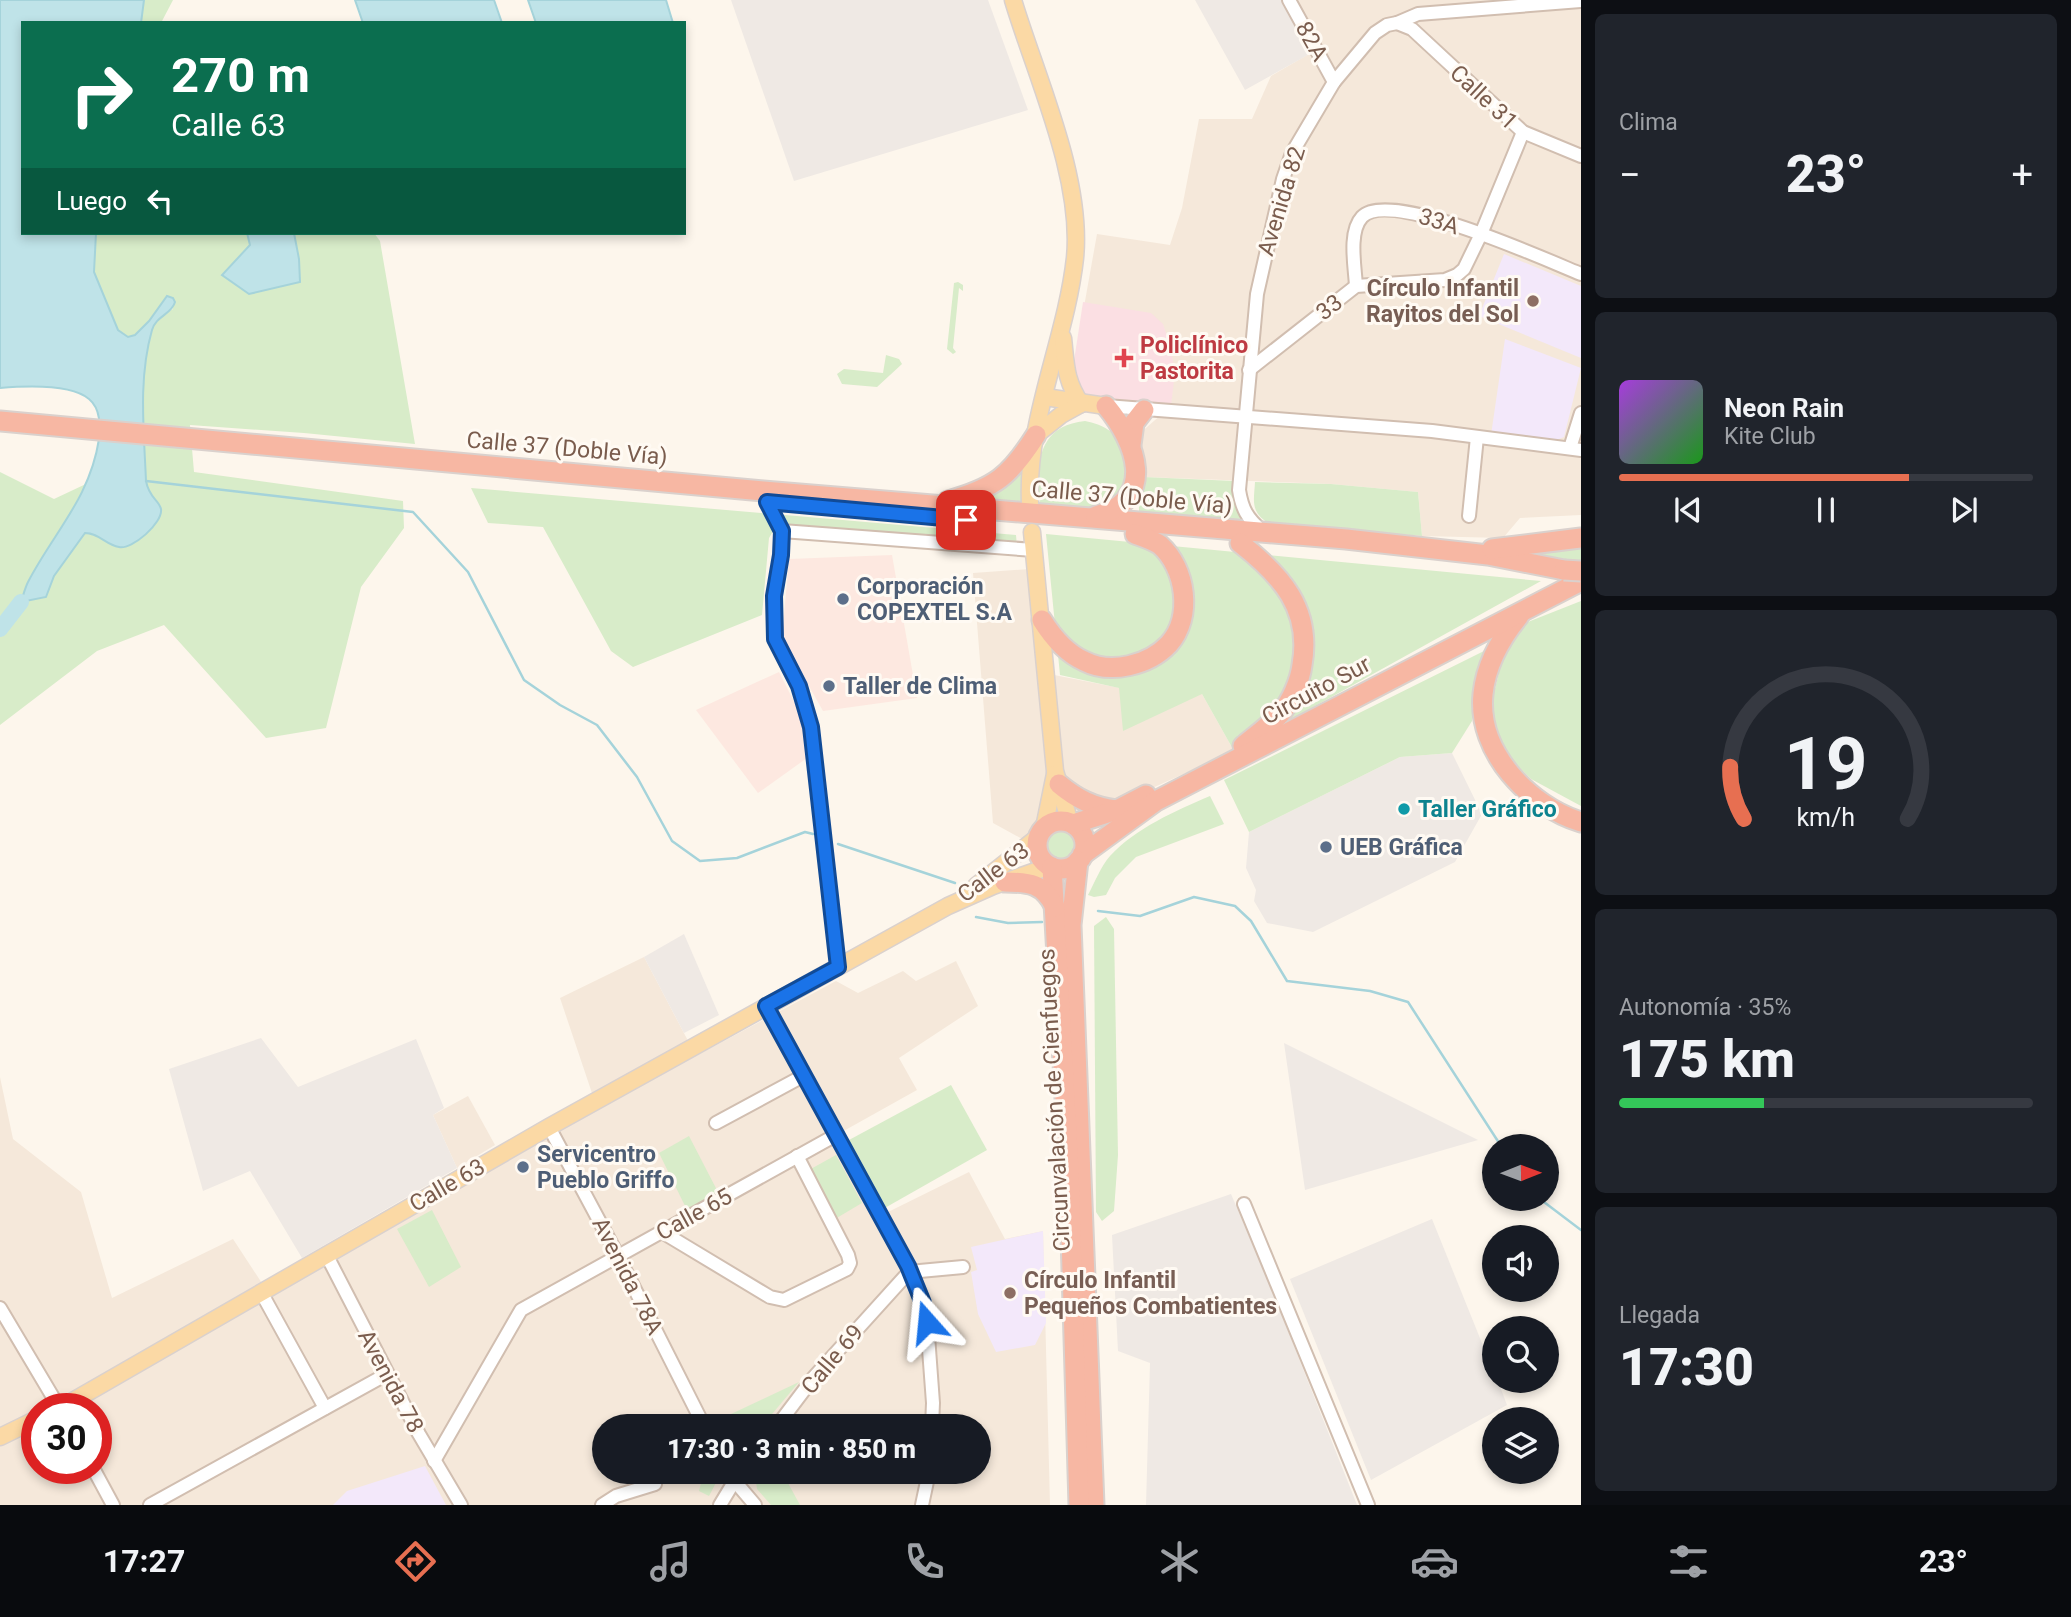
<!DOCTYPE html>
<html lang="es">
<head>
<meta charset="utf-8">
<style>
	body { margin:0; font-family:Roboto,sans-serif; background:#20242c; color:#f1f3f6; height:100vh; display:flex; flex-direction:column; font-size:26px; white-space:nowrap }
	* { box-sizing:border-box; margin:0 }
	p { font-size:23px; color:#9ea1a6 }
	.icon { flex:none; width:38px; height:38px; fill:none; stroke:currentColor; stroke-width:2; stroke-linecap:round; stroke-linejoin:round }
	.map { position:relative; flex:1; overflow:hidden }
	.side { display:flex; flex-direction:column; gap:14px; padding:14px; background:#0d0f14; width:490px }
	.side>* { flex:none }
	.guide { position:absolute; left:21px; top:21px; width:665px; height:214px; border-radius:0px; box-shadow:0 4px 10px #0003; background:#0b6e4f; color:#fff; overflow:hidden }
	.needle { width:46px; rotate:89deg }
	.fabs { position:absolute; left:1482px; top:1134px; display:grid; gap:14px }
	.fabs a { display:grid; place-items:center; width:77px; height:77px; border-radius:50%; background:#171b24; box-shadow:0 4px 10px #0003; font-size:35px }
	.speed { position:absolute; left:21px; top:1393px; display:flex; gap:14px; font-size:35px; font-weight:700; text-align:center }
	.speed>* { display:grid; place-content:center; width:91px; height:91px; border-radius:50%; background:#171b24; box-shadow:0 4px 10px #0003; line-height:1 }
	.speed .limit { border:10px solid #d22; background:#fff; color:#111 }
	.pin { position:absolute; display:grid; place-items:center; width:60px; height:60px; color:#fff; margin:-30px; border-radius:14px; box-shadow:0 4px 10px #0006 }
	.me { position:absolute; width:77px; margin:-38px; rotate:342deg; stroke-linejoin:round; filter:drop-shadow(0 0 5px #0008) }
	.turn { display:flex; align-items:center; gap:24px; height:147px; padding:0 35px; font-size:32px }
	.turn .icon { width:91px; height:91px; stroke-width:2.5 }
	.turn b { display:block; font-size:49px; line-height:60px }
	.then { display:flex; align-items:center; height:66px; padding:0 35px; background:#0003; gap:14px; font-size:26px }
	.big { font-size:52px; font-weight:800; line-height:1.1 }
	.side .tile { flex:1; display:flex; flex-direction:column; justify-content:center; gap:10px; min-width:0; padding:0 24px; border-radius:10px; background:#20242c }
	.side .dial { align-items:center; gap:0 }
	.dial svg { height:182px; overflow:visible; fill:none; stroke:#363941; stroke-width:7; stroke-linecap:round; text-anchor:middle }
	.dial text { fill:#f1f3f6; stroke:none }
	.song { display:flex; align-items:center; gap:21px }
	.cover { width:84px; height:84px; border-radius:10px; background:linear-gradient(135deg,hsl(280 70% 55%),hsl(120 70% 35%)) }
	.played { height:7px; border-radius:4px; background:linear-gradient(90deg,#e76f51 70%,#363941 70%) }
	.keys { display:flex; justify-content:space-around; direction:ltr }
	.heat { display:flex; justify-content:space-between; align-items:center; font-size:38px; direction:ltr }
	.charge { height:10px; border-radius:5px; background:linear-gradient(90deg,#34c759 35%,#363941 0) }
	.trip { position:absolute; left:592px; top:1414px; width:399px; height:70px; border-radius:35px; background:#171b24; box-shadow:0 4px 10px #0003; font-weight:800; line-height:70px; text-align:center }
	.menu { display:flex; height:112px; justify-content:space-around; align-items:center; background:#090b0e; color:#9ea1a6 }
	.menu .icon { width:49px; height:49px }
	.menu .on { color:#e76f51 }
	.menu b { font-size:32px; color:#f1f3f6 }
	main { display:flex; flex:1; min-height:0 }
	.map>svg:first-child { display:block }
</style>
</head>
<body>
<main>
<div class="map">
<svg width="1581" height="1505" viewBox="0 0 1581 1505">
	<rect width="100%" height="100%" fill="#fdf6ec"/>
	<g fill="#f5e8da" fill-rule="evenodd">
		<path d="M1286,0H1581V515L1520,518L1503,538L1422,536L1418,492L1331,484L1143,477L1139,434L1170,407L1072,374L1097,234L1170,245L1182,208L1199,119H1252L1271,76L1314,51Z"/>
		<path d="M1030,569L1039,672L1120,688L1202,694L1234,751L1126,800L1110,803L1044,799L1038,818L1024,840L993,823L973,573Z"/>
		<path d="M644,957L696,1056L836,981L858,993L903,971L916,981L956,961L978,1006L899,1058L917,1090L840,1133L884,1214L969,1172L1005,1239L1043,1231L1050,1505H0V1077L13,1139L81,1192L112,1298L233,1239L269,1294L596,1105L560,998ZM37,1409H96V1468H37ZM604,1426H978V1472H604Z"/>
		<path d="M468,1096L495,1145L457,1168L433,1115Z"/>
	</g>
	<g fill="#fde8e0">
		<path d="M892,555L917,698L823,711L782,638L789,559Z"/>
		<path d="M779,672L806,725L807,758L758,793L696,710Z"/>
	</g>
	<g fill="#efe9e4">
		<path d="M731,0H988L1028,110L794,181Z"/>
		<path d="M1195,0H1286L1315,51L1245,90Z"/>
		<path d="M1452,753L1482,814L1455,862L1313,932L1267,923L1254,901L1256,890L1246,868L1249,832L1400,757Z"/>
		<path d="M684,934L719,1015L684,1033L644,957Z"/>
		<path d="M261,1038L298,1087L416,1039L444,1108L433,1115L457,1168L302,1258L250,1171L203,1191L169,1069Z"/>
		<path d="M1284,1043L1478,1140L1305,1190Z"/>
		<path d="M1231,1194L1265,1273L1357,1505H1146L1150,1363L1118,1351L1112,1235Z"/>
		<path d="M1432,1219L1494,1373V1381H1498L1507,1405L1371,1480L1290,1279Z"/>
	</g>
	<g fill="#f3e8fa">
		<path d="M1504,254L1581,286V358L1479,316Z"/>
		<path d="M1505,339L1581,368L1564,437L1554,441L1491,435Z"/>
		<path d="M1043,1231L1046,1323L1035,1345L996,1352L978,1314L971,1272L977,1270L971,1247Z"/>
		<path d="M425,1466L446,1505H333L347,1491Z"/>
	</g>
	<path fill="#fbdfe3" d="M1083,302L1151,313L1163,324L1170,345L1175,372L1171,406L1088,401L1072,374Z"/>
	<g fill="#d8ecc9">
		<path d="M144,0H173L161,23H141Z"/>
		<path d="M96,233H247L250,244L299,259L294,233H374L380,241L415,444L304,433L190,425L194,472L403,501L404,528L361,587L326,728L266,738L164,625L97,651L0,725V472L54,499L88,483C79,495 74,508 67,521C53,549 29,572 21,602L46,597L54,576L85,533C100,533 109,547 125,547L159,505L148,492L146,481C145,445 136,352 155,323C160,316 166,313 173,309L167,296C155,309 147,333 128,337L118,330L93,272Z"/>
		<path d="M958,282L963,285V291L959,288L953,348L956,352L953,354L947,349L954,283Z"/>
		<path d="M886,355L899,359L902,364L877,387L842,384L837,374L844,369L883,373Z"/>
		<path d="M1085,421C1094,423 1102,425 1110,431C1133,448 1131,491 1105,504C1092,511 1054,506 1040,504C1036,464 1037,426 1085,421Z"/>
		<path d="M1021,468L1024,504L976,501Z"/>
		<path d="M1143,477L1235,481L1243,517L1236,524L1152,519L1139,511V507L1129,506Z"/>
		<path d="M1255,482L1331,484L1418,492L1422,536L1268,523C1250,511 1254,501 1255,482Z"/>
		<path d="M471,488L1016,535L1017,546L775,528L769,538L762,615L633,667L611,651L543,527L488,523Z"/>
		<path d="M1046,534L1541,581L1234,751L1202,694L1123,731L1119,688L1060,675Z"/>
		<path d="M1581,546V563L1512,555Z"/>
		<path d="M1581,601V806L1531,779L1502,751L1490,708L1503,657L1523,624Z"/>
		<path d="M1488,649L1472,721L1452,753L1400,757L1249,832L1224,780Z"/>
		<path d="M1210,796L1224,824L1136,857L1115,878L1106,895L1094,897L1088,895C1095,882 1101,866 1110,856C1136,828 1175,811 1210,796Z"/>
		<circle cx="1061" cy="845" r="18"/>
		<path d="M1106,917L1114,929L1118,1155L1114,1211L1102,1221L1096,1212L1094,926Z"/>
		<path d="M951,1085L987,1150L883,1209L849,1140Z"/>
		<path d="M689,1136L719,1194L688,1212L659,1153Z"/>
		<path d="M836,1155L862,1203L835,1219L809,1170Z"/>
		<path d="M432,1210L461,1267L429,1287L397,1229Z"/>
		<path d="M799,1382L762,1426H715L714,1422Z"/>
		<path d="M687,1472H718L720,1475L709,1496L699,1491L702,1479Z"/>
		<path d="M757,1472H782L800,1505H771L757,1489L755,1475Z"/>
	</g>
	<g fill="#bfe3e8" stroke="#a5d3da" stroke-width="2">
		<path d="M0,0H144L141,23H23V233H96L94,272L118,330L128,337L135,335L149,321L167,296L173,298L175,302C172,314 156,316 152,330C138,379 144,431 146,481C149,498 159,500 161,509C163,523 132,550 119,547C106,545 99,533 85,533L54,576L46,597L21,602C23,596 25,588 28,582C54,532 90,498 99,439C100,426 101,409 89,399C70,383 24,386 0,388Z"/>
		<path d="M355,0H494L502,23H363Z"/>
		<path d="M528,0H666L673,23H536Z"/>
		<path d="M247,233H294L299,259L300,282L249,294L222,275L250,245Z"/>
	</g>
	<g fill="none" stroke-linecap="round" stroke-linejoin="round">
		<g stroke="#a5d3da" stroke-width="2.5">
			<path d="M146,481L413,512L468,572L524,680L560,705L597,725L637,777L672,841L700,861L737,858L805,832L813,834"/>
			<path d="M838,844L955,883"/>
			<path d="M1098,911L1140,916L1194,897L1235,906L1251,921L1287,981L1370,991L1408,1002L1501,1146"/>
			<path d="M976,917L1008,923L1042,922"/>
			<path d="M1540,1199L1581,1230"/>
		</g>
		<path stroke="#bfe3e8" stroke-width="16" d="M0,629L21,602"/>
		<g stroke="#d1beb0" stroke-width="16">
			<g id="minor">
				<path d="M1289,0L1334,82"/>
				<path d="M1397,23L1412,29L1523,132L1581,156"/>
				<path d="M1356,286C1355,267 1348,232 1362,217C1389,188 1546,260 1581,274"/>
				<path d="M1249,370L1356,286L1445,280L1457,275L1464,269L1481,234L1523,132"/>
				<path d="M1106,406L1432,431L1581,450"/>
				<path d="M1570,448L1581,413"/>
				<path d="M767,502L782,531L781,554L774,596L775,639L799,686L811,727L838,967"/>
				<path d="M1469,516L1477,437"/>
				<path d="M782,531L1034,550"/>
				<path d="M1262,531C1247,518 1242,509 1239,490L1257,294L1283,179L1292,153L1334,82L1375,33L1387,25L1397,23L1418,14L1581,1"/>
				<path d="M766,1006L908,1266L923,1303L927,1322L933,1403L932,1426"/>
				<path d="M716,1123L803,1076"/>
				<path d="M549,1127L618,1256L704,1426"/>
				<path d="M1244,1204L1368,1505"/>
				<path d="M662,1232L770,1297L784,1300L847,1269L850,1263L848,1255L797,1156"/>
				<path d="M326,1254L419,1434L461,1505"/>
				<path d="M261,1292L325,1408"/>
				<path d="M0,1308L60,1409"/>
				<path d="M777,1426L814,1377L909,1272L963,1267"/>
				<path d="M434,1461L521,1310L836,1135"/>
				<path d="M93,1468L113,1505"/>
				<path d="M727,1472L755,1505"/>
				<path d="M150,1505L387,1374"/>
				<path d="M602,1505L616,1496L655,1484"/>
				<path d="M720,1505L740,1472"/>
				<path d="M922,1505L929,1472"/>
			</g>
		</g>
		<g stroke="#dad1cd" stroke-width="19">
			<g id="major">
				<path d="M1013,0C1036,77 1083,177 1075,258C1066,340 1026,420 1030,503"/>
				<path d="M1063,338C1066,365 1065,380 1081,404"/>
				<path d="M1045,397L1106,406"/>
				<path d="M1036,435L1061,415L1081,404"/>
				<path d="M1032,532L1055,771L1070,823"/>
				<path d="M1044,828L1055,774"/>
				<path d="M976,886L1038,837"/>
				<path d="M59,1409L549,1127L948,906L993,886L1050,866"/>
				<path d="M0,1437L37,1419"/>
			</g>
		</g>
		<g stroke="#dad1cd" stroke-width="23">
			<g id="highway">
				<path d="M0,421L763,491L1346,539L1488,555L1564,570"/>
				<path d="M1131,445L1134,423L1144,410"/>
				<path d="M948,501C995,488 1010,476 1036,435"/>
				<path d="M1096,516C1158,500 1136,442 1106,406"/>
				<path d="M1240,543C1281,575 1312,609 1302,665C1300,681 1291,702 1280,714C1269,726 1255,736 1243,746"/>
				<path d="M1492,549L1581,538"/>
				<path d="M1519,616C1501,638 1486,664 1483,694C1477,752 1529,806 1581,822"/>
				<path d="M1042,620C1052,636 1066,653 1084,661C1111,675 1149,665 1169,644C1193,617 1186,568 1160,545C1153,540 1143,537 1135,534"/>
				<path d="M1059,784C1077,799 1093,807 1116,810"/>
				<circle cx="1061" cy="845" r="24"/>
				<path d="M1073,824L1117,810L1146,795"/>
				<path d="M1082,855L1156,801L1581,581"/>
				<path d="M1078,861L1071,925L1094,1505"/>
				<path d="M1052,867L1069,1170L1079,1505"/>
				<path d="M1005,882C1029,882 1043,883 1055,907"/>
			</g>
		</g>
		<use href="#minor" stroke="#fff" stroke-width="12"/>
		<use href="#major" stroke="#fbd9a5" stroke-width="16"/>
		<use href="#highway" stroke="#f7b7a3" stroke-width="19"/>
		<g stroke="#dad1cd" stroke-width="23" stroke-linecap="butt">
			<path id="highway-bridge" d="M1564,570L1581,571"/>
		</g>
		<use href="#highway-bridge" stroke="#f7b7a3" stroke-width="19"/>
	</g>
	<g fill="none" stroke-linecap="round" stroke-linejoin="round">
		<g stroke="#114b97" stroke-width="18">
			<path id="route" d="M927,1322L923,1303L908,1266L766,1006L838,967L811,727L799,686L775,639L774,596L781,555L782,531L767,502L966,520"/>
		</g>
		<use href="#route" stroke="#1a73e8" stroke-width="12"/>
	</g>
	<g fill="#8d6e63" stroke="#fffaf3" stroke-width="2.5">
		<circle cx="1533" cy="301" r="7"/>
		<circle cx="1010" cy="1293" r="7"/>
	</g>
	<path fill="#e0444e" stroke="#fffaf3" stroke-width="2.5" d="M1120.5 347.5h7v7h7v7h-7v7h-7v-7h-7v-7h7z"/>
	<g fill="#5c6f8a" stroke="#fffaf3" stroke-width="2.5">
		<circle cx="843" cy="599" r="7"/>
		<circle cx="829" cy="686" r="7"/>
		<circle cx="1326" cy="847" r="7"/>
		<circle cx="523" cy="1167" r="7"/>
	</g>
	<circle fill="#0f9aa8" stroke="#fffaf3" stroke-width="2.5" cx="1404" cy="809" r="7"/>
	<g text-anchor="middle" stroke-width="6" stroke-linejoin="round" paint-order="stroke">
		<g font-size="23" fill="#7a5c4d" stroke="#fffaf3">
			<text transform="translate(1312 41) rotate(61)" y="8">82A</text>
			<text transform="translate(1484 97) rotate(43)" y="8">Calle 31</text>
			<text transform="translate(1281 201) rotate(-73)" y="8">Avenida 82</text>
			<text transform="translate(1439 221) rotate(17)" y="8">33A</text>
			<text transform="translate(1329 307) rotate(-38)" y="8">33</text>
			<text transform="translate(567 448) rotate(5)" y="8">Calle 37 (Doble Vía)</text>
			<text transform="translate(1132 497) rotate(5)" y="8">Calle 37 (Doble Vía)</text>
			<text transform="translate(1316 690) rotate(-28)" y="8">Circuito Sur</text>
			<text transform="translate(993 872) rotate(-37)" y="8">Calle 63</text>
			<text transform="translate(1054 1100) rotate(-93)" y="8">Circunvalación de Cienfuegos</text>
			<text transform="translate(447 1185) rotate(-30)" y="8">Calle 63</text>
			<text transform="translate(694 1214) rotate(-29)" y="8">Calle 65</text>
			<text transform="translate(628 1276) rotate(63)" y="8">Avenida 78A</text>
			<text transform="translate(832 1359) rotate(-50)" y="8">Calle 69</text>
			<text transform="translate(391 1381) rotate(62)" y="8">Avenida 78</text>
		</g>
		<g font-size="23" font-weight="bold" fill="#785e54" stroke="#fffaf3" text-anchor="end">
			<text x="1519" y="296">Círculo Infantil<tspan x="1519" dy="26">Rayitos del Sol</tspan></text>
			<text x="1024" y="1288" text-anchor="start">Círculo Infantil<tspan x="1024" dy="26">Pequeños Combatientes</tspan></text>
		</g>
		<g font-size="23" font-weight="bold" fill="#be3a42" stroke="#fffaf3" text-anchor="start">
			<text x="1140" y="353">Policlínico<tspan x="1140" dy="26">Pastorita</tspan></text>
		</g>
		<g font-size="23" font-weight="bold" fill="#4e5e75" stroke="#fffaf3" text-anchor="start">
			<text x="857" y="594">Corporación<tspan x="857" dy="26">COPEXTEL S.A</tspan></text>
			<text x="843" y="694">Taller de Clima</text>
			<text x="1340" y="855">UEB Gráfica</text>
			<text x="537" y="1162">Servicentro<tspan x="537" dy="26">Pueblo Griffo</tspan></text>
		</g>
		<g font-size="23" font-weight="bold" fill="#0d838f" stroke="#fffaf3" text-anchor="start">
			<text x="1418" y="817">Taller Gráfico</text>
		</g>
	</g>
</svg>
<div class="fabs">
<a><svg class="needle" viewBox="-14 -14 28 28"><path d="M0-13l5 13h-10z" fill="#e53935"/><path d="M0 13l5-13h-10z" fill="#9ea1a6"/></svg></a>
<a><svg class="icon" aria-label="sound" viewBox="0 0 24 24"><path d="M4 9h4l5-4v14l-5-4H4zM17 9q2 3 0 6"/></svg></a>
<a><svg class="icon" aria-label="search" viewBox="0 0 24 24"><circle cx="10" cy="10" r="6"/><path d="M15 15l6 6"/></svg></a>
<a><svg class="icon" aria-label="layers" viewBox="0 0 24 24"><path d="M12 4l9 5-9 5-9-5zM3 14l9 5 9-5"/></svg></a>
</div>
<div class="speed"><div class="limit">30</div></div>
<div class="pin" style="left:966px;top:520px;background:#d93025"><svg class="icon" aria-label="arrive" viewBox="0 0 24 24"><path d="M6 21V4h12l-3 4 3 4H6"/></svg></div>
<svg class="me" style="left:927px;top:1322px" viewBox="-20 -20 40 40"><path d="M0-17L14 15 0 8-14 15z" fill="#1a73e8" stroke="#fff" stroke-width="4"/></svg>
<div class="trip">17:30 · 3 min · 850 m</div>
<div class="guide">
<div class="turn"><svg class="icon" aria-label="right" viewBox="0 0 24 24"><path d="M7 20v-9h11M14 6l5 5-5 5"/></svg><div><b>270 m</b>Calle 63</div></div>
<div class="then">Luego<svg class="icon" aria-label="left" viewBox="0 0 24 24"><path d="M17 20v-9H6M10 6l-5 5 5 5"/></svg></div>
</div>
</div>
<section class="side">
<div class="tile"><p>Clima</p>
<div class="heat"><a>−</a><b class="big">23°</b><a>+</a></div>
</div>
<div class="tile">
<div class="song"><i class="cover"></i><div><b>Neon Rain</b><p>Kite Club</p></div></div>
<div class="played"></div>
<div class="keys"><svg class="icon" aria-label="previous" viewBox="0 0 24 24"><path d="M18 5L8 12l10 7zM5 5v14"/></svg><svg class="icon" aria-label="pause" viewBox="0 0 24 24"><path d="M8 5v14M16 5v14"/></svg><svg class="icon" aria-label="next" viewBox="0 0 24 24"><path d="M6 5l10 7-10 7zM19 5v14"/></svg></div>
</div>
<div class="tile dial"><svg viewBox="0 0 100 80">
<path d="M14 69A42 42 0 1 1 86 69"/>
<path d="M14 69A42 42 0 0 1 8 46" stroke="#e76f51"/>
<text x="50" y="56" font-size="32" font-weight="700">19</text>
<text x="50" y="72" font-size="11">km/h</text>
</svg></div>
<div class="tile"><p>Autonomía · 35%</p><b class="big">175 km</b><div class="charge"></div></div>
<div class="tile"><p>Llegada</p><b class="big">17:30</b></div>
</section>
</main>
<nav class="menu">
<b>17:27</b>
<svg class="icon on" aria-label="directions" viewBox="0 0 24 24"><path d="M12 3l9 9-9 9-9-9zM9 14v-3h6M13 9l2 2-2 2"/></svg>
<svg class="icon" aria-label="music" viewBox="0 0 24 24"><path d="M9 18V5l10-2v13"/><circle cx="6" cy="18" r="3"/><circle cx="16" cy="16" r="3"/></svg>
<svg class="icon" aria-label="phone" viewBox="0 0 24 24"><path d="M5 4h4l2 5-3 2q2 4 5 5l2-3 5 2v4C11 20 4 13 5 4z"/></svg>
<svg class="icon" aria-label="climate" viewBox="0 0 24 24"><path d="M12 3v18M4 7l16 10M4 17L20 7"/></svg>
<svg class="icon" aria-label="car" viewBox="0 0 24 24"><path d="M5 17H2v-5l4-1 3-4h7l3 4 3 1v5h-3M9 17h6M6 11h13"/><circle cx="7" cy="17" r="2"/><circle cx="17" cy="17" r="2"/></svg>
<svg class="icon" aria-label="filters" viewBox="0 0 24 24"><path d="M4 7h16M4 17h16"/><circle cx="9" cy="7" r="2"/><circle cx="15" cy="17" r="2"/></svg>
<b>23°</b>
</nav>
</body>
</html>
